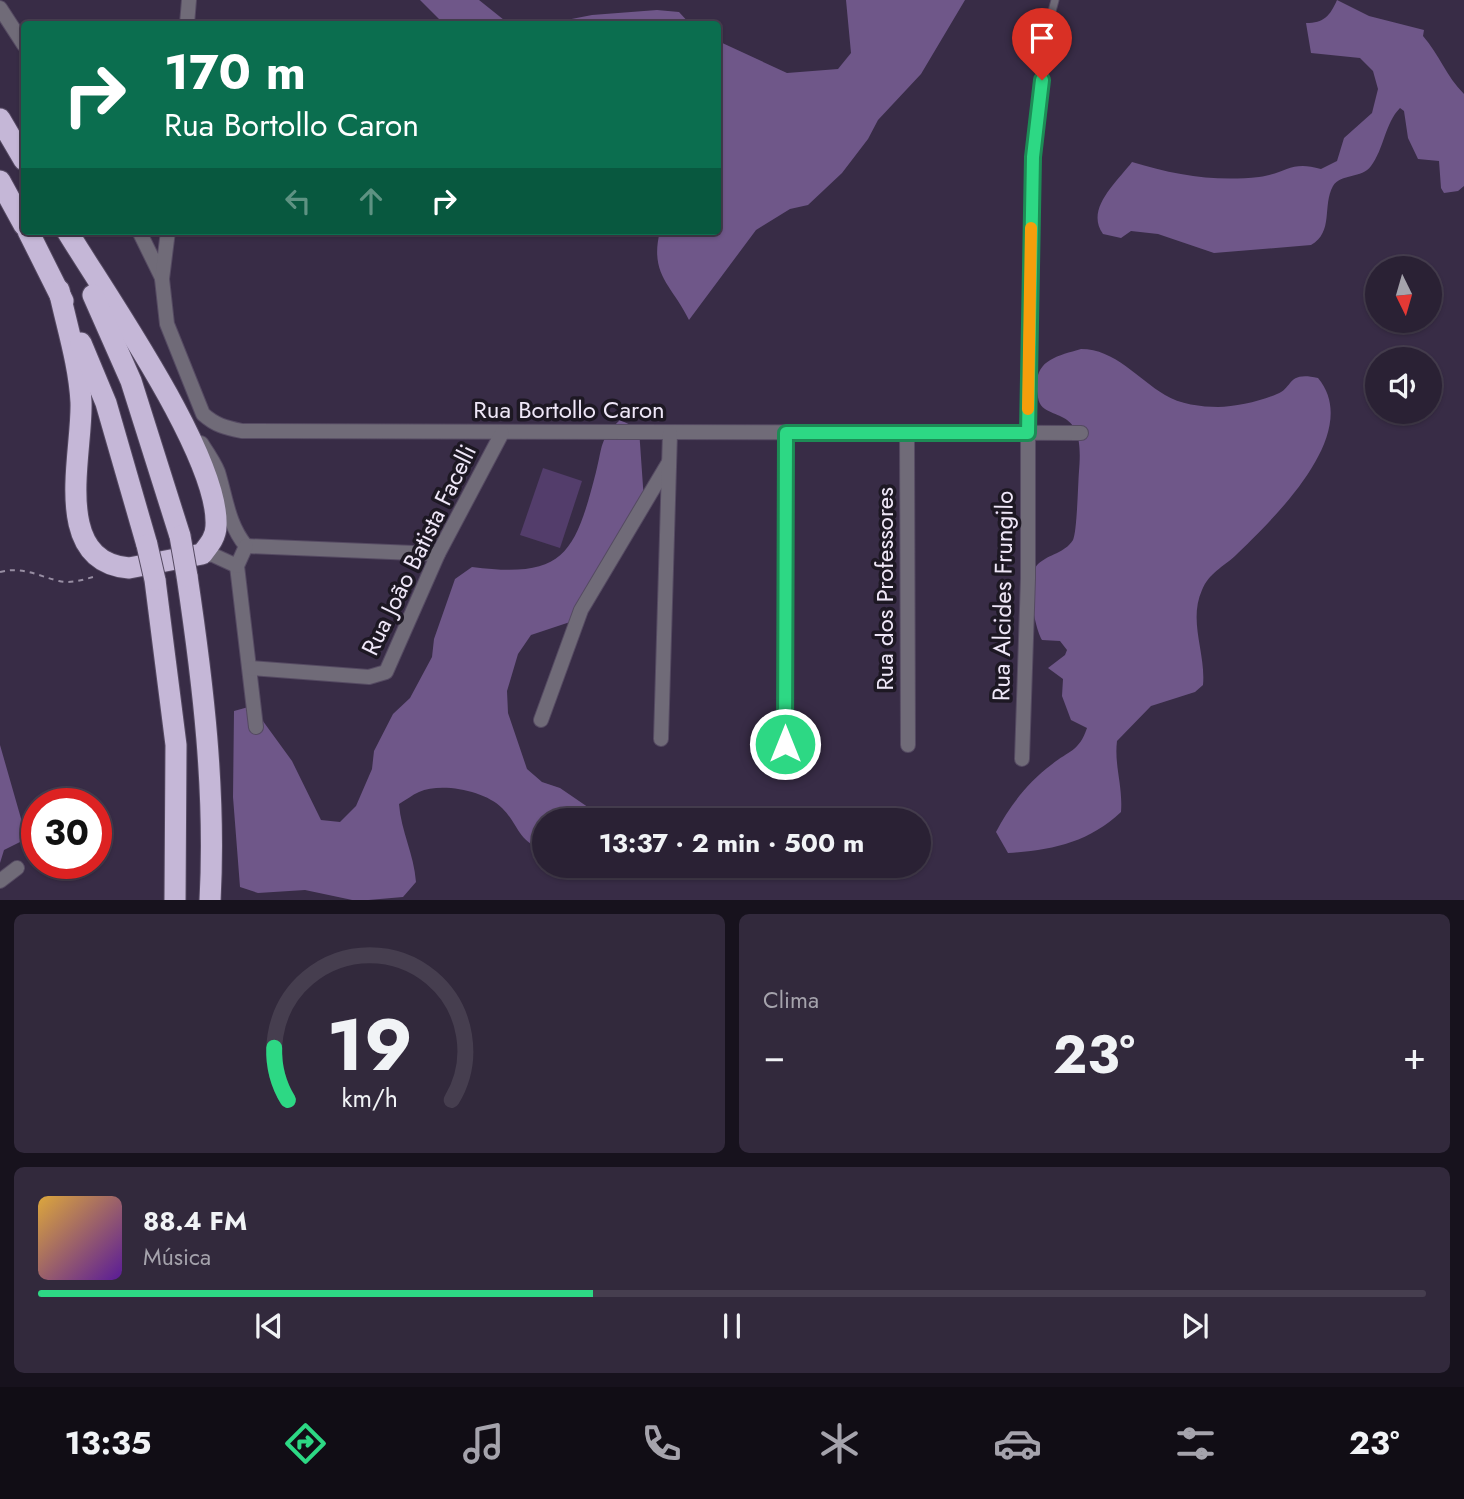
<!DOCTYPE html>
<html lang="pt">
<head>
<meta charset="utf-8">
<style>
	body { margin:0; font-family:Jost,sans-serif; background:#32293c; color:#f1f3f6; height:100vh; display:flex; flex-direction:column; font-size:26px; white-space:nowrap }
	* { box-sizing:border-box; margin:0 }
	p { font-size:23px; color:#a5a3ac }
	.icon { flex:none; width:38px; height:38px; fill:none; stroke:currentColor; stroke-width:2; stroke-linecap:round; stroke-linejoin:round }
	.map { position:relative; height:900px; overflow:hidden }
	.drawer { display:flex; flex-direction:column; gap:14px; padding:14px; background:#17121d; flex:1 }
	.drawer>* { flex:none }
	.top-card { position:absolute; left:21px; top:21px; width:700px; height:214px; border-radius:7px; box-shadow:0 2px 5px #0004,0 0 0 2px #463e4f; background:#0b6e4f; color:#fff; overflow:hidden }
	.needle { width:46px; rotate:175deg }
	.controls { position:absolute; left:1365px; top:256px; display:grid; gap:14px }
	.controls a { display:grid; place-items:center; width:77px; height:77px; border-radius:50%; background:#2a2134; box-shadow:0 2px 5px #0004,0 0 0 2px #463e4f; font-size:35px }
	.speed { position:absolute; left:21px; top:788px; display:flex; gap:14px; font-size:35px; font-weight:700; text-align:center }
	.speed>* { display:grid; place-content:center; width:91px; height:91px; border-radius:50%; background:#2a2134; box-shadow:0 2px 5px #0004,0 0 0 2px #463e4f; line-height:1 }
	.speed .limit { border:10px solid #d22; background:#fff; color:#111 }
	.pin { position:absolute; display:grid; place-items:center; width:60px; height:60px; color:#fff; margin:-72px -30px; border-radius:50% 50% 50% 0; rotate:-45deg; box-shadow:0 0 7px #0007 }
	.pin .icon { rotate:45deg }
	.me { position:absolute; width:77px; margin:-38px; rotate:0deg; stroke-linejoin:round; filter:drop-shadow(0 0 5px #0008) }
	.turn { display:flex; align-items:center; gap:24px; height:147px; padding:0 28px; font-size:32px }
	.turn .icon { width:91px; height:91px; stroke-width:2.5 }
	.turn b { display:block; font-size:49px; line-height:60px }
	.lanes { display:flex; align-items:center; height:66px; padding:0 28px; background:#0003; justify-content:center; gap:35px; direction:ltr }
	.lanes .off { opacity:.35 }
	.big { font-size:52px; font-weight:700; line-height:1.1 }
	.drawer .card { flex:1; display:flex; flex-direction:column; justify-content:center; gap:10px; min-width:0; padding:0 24px; border-radius:10px; background:#32293c }
	.drawer .dial { align-items:center; gap:0 }
	.dial svg { height:182px; overflow:visible; fill:none; stroke:#463e4f; stroke-width:7; stroke-linecap:round; text-anchor:middle }
	.dial text { fill:#f1f3f6; stroke:none }
	.song { display:flex; align-items:center; gap:21px }
	.cover { width:84px; height:84px; border-radius:10px; background:linear-gradient(135deg,hsl(40 70% 55%),hsl(270 70% 35%)) }
	.played { height:7px; border-radius:4px; background:linear-gradient(90deg,#2dd884 40%,#463e4f 40%) }
	.keys { display:flex; justify-content:space-around; direction:ltr }
	.heat { display:flex; justify-content:space-between; align-items:center; font-size:38px; direction:ltr }
	.drawer .tiles { flex:1; display:grid; gap:14px; grid-template-columns:1fr 1fr }
	.card:last-child { grid-column:span 2 }
	.trip { position:absolute; left:532px; top:808px; width:399px; height:70px; border-radius:35px; background:#2a2134; box-shadow:0 2px 5px #0004,0 0 0 2px #463e4f; font-weight:700; line-height:70px; text-align:center }
	.tabs { display:flex; height:112px; justify-content:space-around; align-items:center; background:#110d15; color:#a5a3ac }
	.tabs .icon { width:49px; height:49px }
	.tabs .selected { color:#2dd884 }
	.tabs b { font-size:32px; color:#f1f3f6 }
	.map>svg:first-child { display:block }
</style>
</head>
<body>
<div class="map">
<svg width="1464" height="901" viewBox="0 0 1464 901">
	<rect width="100%" height="100%" fill="#382c46"/>
	<path fill="#533d6b" d="M543,468L582,481L560,548L520,535Z"/>
	<g fill="#6f5789">
		<path d="M420,0H479L509,24H444Z"/>
		<path d="M846,0H965L921,74L878,120L868,139L842,173L808,205L790,209L756,230L689,320C672,285 649,275 660,231H718V41L787,73L838,69L851,53Z"/>
		<path d="M1337,0L1369,16L1424,30L1423,36C1439,54 1446,76 1464,94V186L1458,191L1444,193L1441,188L1439,161L1418,159L1408,138L1404,111L1400,108C1385,123 1384,149 1371,166C1362,179 1341,173 1333,186C1322,206 1334,232 1311,245L1214,253L1158,234L1131,231L1121,238L1103,234C1085,209 1116,183 1132,162C1174,175 1215,182 1259,177C1287,173 1291,160 1321,169L1337,161L1344,138L1372,113L1378,89L1373,71L1360,58L1311,53L1306,23C1324,23 1330,16 1337,0Z"/>
		<path d="M657,10L679,12L690,24H546L592,15Z"/>
		<path d="M1081,349C1115,349 1138,379 1165,395C1179,404 1202,407 1218,407C1235,407 1261,401 1277,394C1294,388 1286,371 1318,378C1364,433 1273,519 1235,556C1223,567 1209,573 1202,590C1188,621 1206,653 1203,685L1195,692L1151,706L1117,741C1114,765 1123,786 1121,812C1088,843 1052,850 1008,853L996,832C1009,807 1028,782 1051,765C1068,751 1079,752 1087,728L1071,720L1062,696L1063,679L1048,668L1065,655L1067,650L1060,641L1042,640C1034,626 1025,577 1038,564C1049,554 1065,553 1073,540C1077,532 1078,484 1079,471C1080,459 1081,441 1075,429C1068,416 1056,416 1045,409C1038,405 1038,397 1037,390C1034,360 1057,356 1081,349Z"/>
		<path d="M620,420L639,429L645,515L570,622L531,635L518,654L507,691L508,713L527,769L542,782L560,788L598,814L600,821H544V850C517,841 520,826 502,808C485,791 442,782 419,792C412,795 406,800 399,804C401,831 414,854 416,882L403,897L357,901L305,890L258,893L240,887L233,797L234,711L252,706L292,761L321,820L340,822L356,806L372,769L374,751L393,714L410,698L432,657L434,639L455,579L472,567C564,579 575,554 596,472C603,445 599,440 620,420Z"/>
		<path d="M0,745L24,829L20,842L4,850L0,863Z"/>
	</g>
	<g fill="none" stroke-linecap="round" stroke-linejoin="round">
		<g stroke="#554a62" stroke-width="9">
			<path id="lane" d="M1028,433L1033,157L1047,30L1055,0"/>
		</g>
		<g stroke="#554a62" stroke-width="16">
			<g id="street">
				<path d="M0,8L24,45"/>
				<path d="M187,24L189,0"/>
				<path d="M139,231L162,278"/>
				<path d="M168,231L162,279L167,324L203,414C215,425 226,428 242,431L1081,433"/>
				<path d="M907,433L908,745"/>
				<path d="M201,443C207,452 214,462 218,472C226,498 228,524 246,546"/>
				<path d="M246,546L438,554"/>
				<path d="M246,546L237,566L256,727"/>
				<path d="M202,554L213,555L237,566"/>
				<path d="M251,668L369,677L386,672L438,554L502,433"/>
				<path d="M541,720L581,610L669,462"/>
				<path d="M661,739L670,433"/>
				<path d="M785,744L786,433"/>
				<path d="M1022,759L1028,578V433"/>
				<path d="M0,881L17,868"/>
			</g>
		</g>
		<g stroke="#554a62" stroke-width="23">
			<g id="highway">
				<path d="M0,119L24,160"/>
				<path d="M0,181L24,225"/>
				<path d="M28,231L63,301"/>
				<path d="M59,290C67,327 79,364 81,402C83,453 50,561 129,568L202,554C209,545 216,537 216,526C220,457 105,294 67,231"/>
				<path d="M93,295L131,381L180,536"/>
				<path d="M81,343L106,403L147,545"/>
				<path d="M187,576C203,683 216,791 210,901"/>
				<path d="M155,580L176,745L175,901"/>
			</g>
		</g>
		<path stroke="#988ea3" stroke-width="2" stroke-dasharray="5 5" stroke-linecap="butt" d="M0,572C23,566 38,576 59,581C72,584 85,579 97,576"/>
		<use href="#lane" stroke="#706b78" stroke-width="7"/>
		<use href="#street" stroke="#706b78" stroke-width="14"/>
		<use href="#highway" stroke="#c5b7d7" stroke-width="21"/>
		<g stroke="#554a62" stroke-width="23" stroke-linecap="butt">
			<g id="highway-bridge">
				<path d="M180,536L187,576"/>
				<path d="M147,545L155,580"/>
			</g>
		</g>
		<use href="#highway-bridge" stroke="#c5b7d7" stroke-width="21"/>
	</g>
	<g fill="none" stroke-linecap="round" stroke-linejoin="round">
		<g stroke="#1d8c56" stroke-width="18">
			<path id="route" d="M785,744L786,433H1028L1033,157L1042,80"/>
		</g>
		<use href="#route" stroke="#2dd884" stroke-width="12"/>
		<path stroke="#f59e0b" stroke-width="12" d="M1028,409L1031,228"/>
	</g>
	<g text-anchor="middle" stroke-width="7" stroke-linejoin="round" paint-order="stroke">
		<g font-size="24" fill="#efe7f8" stroke="#1d1823">
			<text x="569" y="418">Rua Bortollo Caron</text>
			<text transform="translate(419 550) rotate(-64)" y="8">Rua João Batista Facelli</text>
			<text transform="translate(885 589) rotate(-90)" y="8">Rua dos Professores</text>
			<text transform="translate(1003 596) rotate(-89)" y="8">Rua Alcides Frungilo</text>
		</g>
	</g>
</svg>
<div class="controls">
<a><svg class="needle" viewBox="-14 -14 28 28"><path d="M0-13l5 13h-10z" fill="#e53935"/><path d="M0 13l5-13h-10z" fill="#a5a3ac"/></svg></a>
<a><svg class="icon" aria-label="sound" viewBox="0 0 24 24"><path d="M4 9h4l5-4v14l-5-4H4zM17 9q2 3 0 6"/></svg></a>
</div>
<div class="speed"><div class="limit">30</div></div>
<div class="pin" style="left:1042px;top:80px;background:#d93025"><svg class="icon" aria-label="arrive" viewBox="0 0 24 24"><path d="M6 21V4h12l-3 4 3 4H6"/></svg></div>
<svg class="me" style="left:785px;top:744px" viewBox="-20 -20 40 40"><circle r="17" fill="#2dd884" stroke="#fff" stroke-width="3"/><path d="M0-11L8 9 0 5-8 9z" fill="#fff"/></svg>
<div class="trip">13:37 · 2 min · 500 m</div>
<div class="top-card">
<div class="turn"><svg class="icon" aria-label="right" viewBox="0 0 24 24"><path d="M7 20v-9h11M14 6l5 5-5 5"/></svg><div><b>170 m</b>Rua Bortollo Caron</div></div>
<div class="lanes"><svg class="icon off" aria-label="left" viewBox="0 0 24 24"><path d="M17 20v-9H6M10 6l-5 5 5 5"/></svg><svg class="icon off" aria-label="ahead" viewBox="0 0 24 24"><path d="M12 20V5M6 11l6-6 6 6"/></svg><svg class="icon" aria-label="right" viewBox="0 0 24 24"><path d="M7 20v-9h11M14 6l5 5-5 5"/></svg></div>
</div>
</div>
<section class="drawer">
<div class="tiles">
<div class="card dial"><svg viewBox="0 0 100 80">
<path d="M14 69A42 42 0 1 1 86 69"/>
<path d="M14 69A42 42 0 0 1 8 46" stroke="#2dd884"/>
<text x="50" y="56" font-size="32" font-weight="700">19</text>
<text x="50" y="72" font-size="11">km/h</text>
</svg></div>
<div class="card"><p>Clima</p>
<div class="heat"><a>−</a><b class="big">23°</b><a>+</a></div>
</div>
<div class="card">
<div class="song"><i class="cover"></i><div><b>88.4 FM</b><p>Música</p></div></div>
<div class="played"></div>
<div class="keys"><svg class="icon" aria-label="previous" viewBox="0 0 24 24"><path d="M18 5L8 12l10 7zM5 5v14"/></svg><svg class="icon" aria-label="pause" viewBox="0 0 24 24"><path d="M8 5v14M16 5v14"/></svg><svg class="icon" aria-label="next" viewBox="0 0 24 24"><path d="M6 5l10 7-10 7zM19 5v14"/></svg></div>
</div>
</div>
</section>
<nav class="tabs">
<b>13:35</b>
<svg class="icon selected" aria-label="directions" viewBox="0 0 24 24"><path d="M12 3l9 9-9 9-9-9zM9 14v-3h6M13 9l2 2-2 2"/></svg>
<svg class="icon" aria-label="music" viewBox="0 0 24 24"><path d="M9 18V5l10-2v13"/><circle cx="6" cy="18" r="3"/><circle cx="16" cy="16" r="3"/></svg>
<svg class="icon" aria-label="phone" viewBox="0 0 24 24"><path d="M5 4h4l2 5-3 2q2 4 5 5l2-3 5 2v4C11 20 4 13 5 4z"/></svg>
<svg class="icon" aria-label="climate" viewBox="0 0 24 24"><path d="M12 3v18M4 7l16 10M4 17L20 7"/></svg>
<svg class="icon" aria-label="car" viewBox="0 0 24 24"><path d="M5 17H2v-5l4-1 3-4h7l3 4 3 1v5h-3M9 17h6M6 11h13"/><circle cx="7" cy="17" r="2"/><circle cx="17" cy="17" r="2"/></svg>
<svg class="icon" aria-label="filters" viewBox="0 0 24 24"><path d="M4 7h16M4 17h16"/><circle cx="9" cy="7" r="2"/><circle cx="15" cy="17" r="2"/></svg>
<b>23°</b>
</nav>
</body>
</html>
